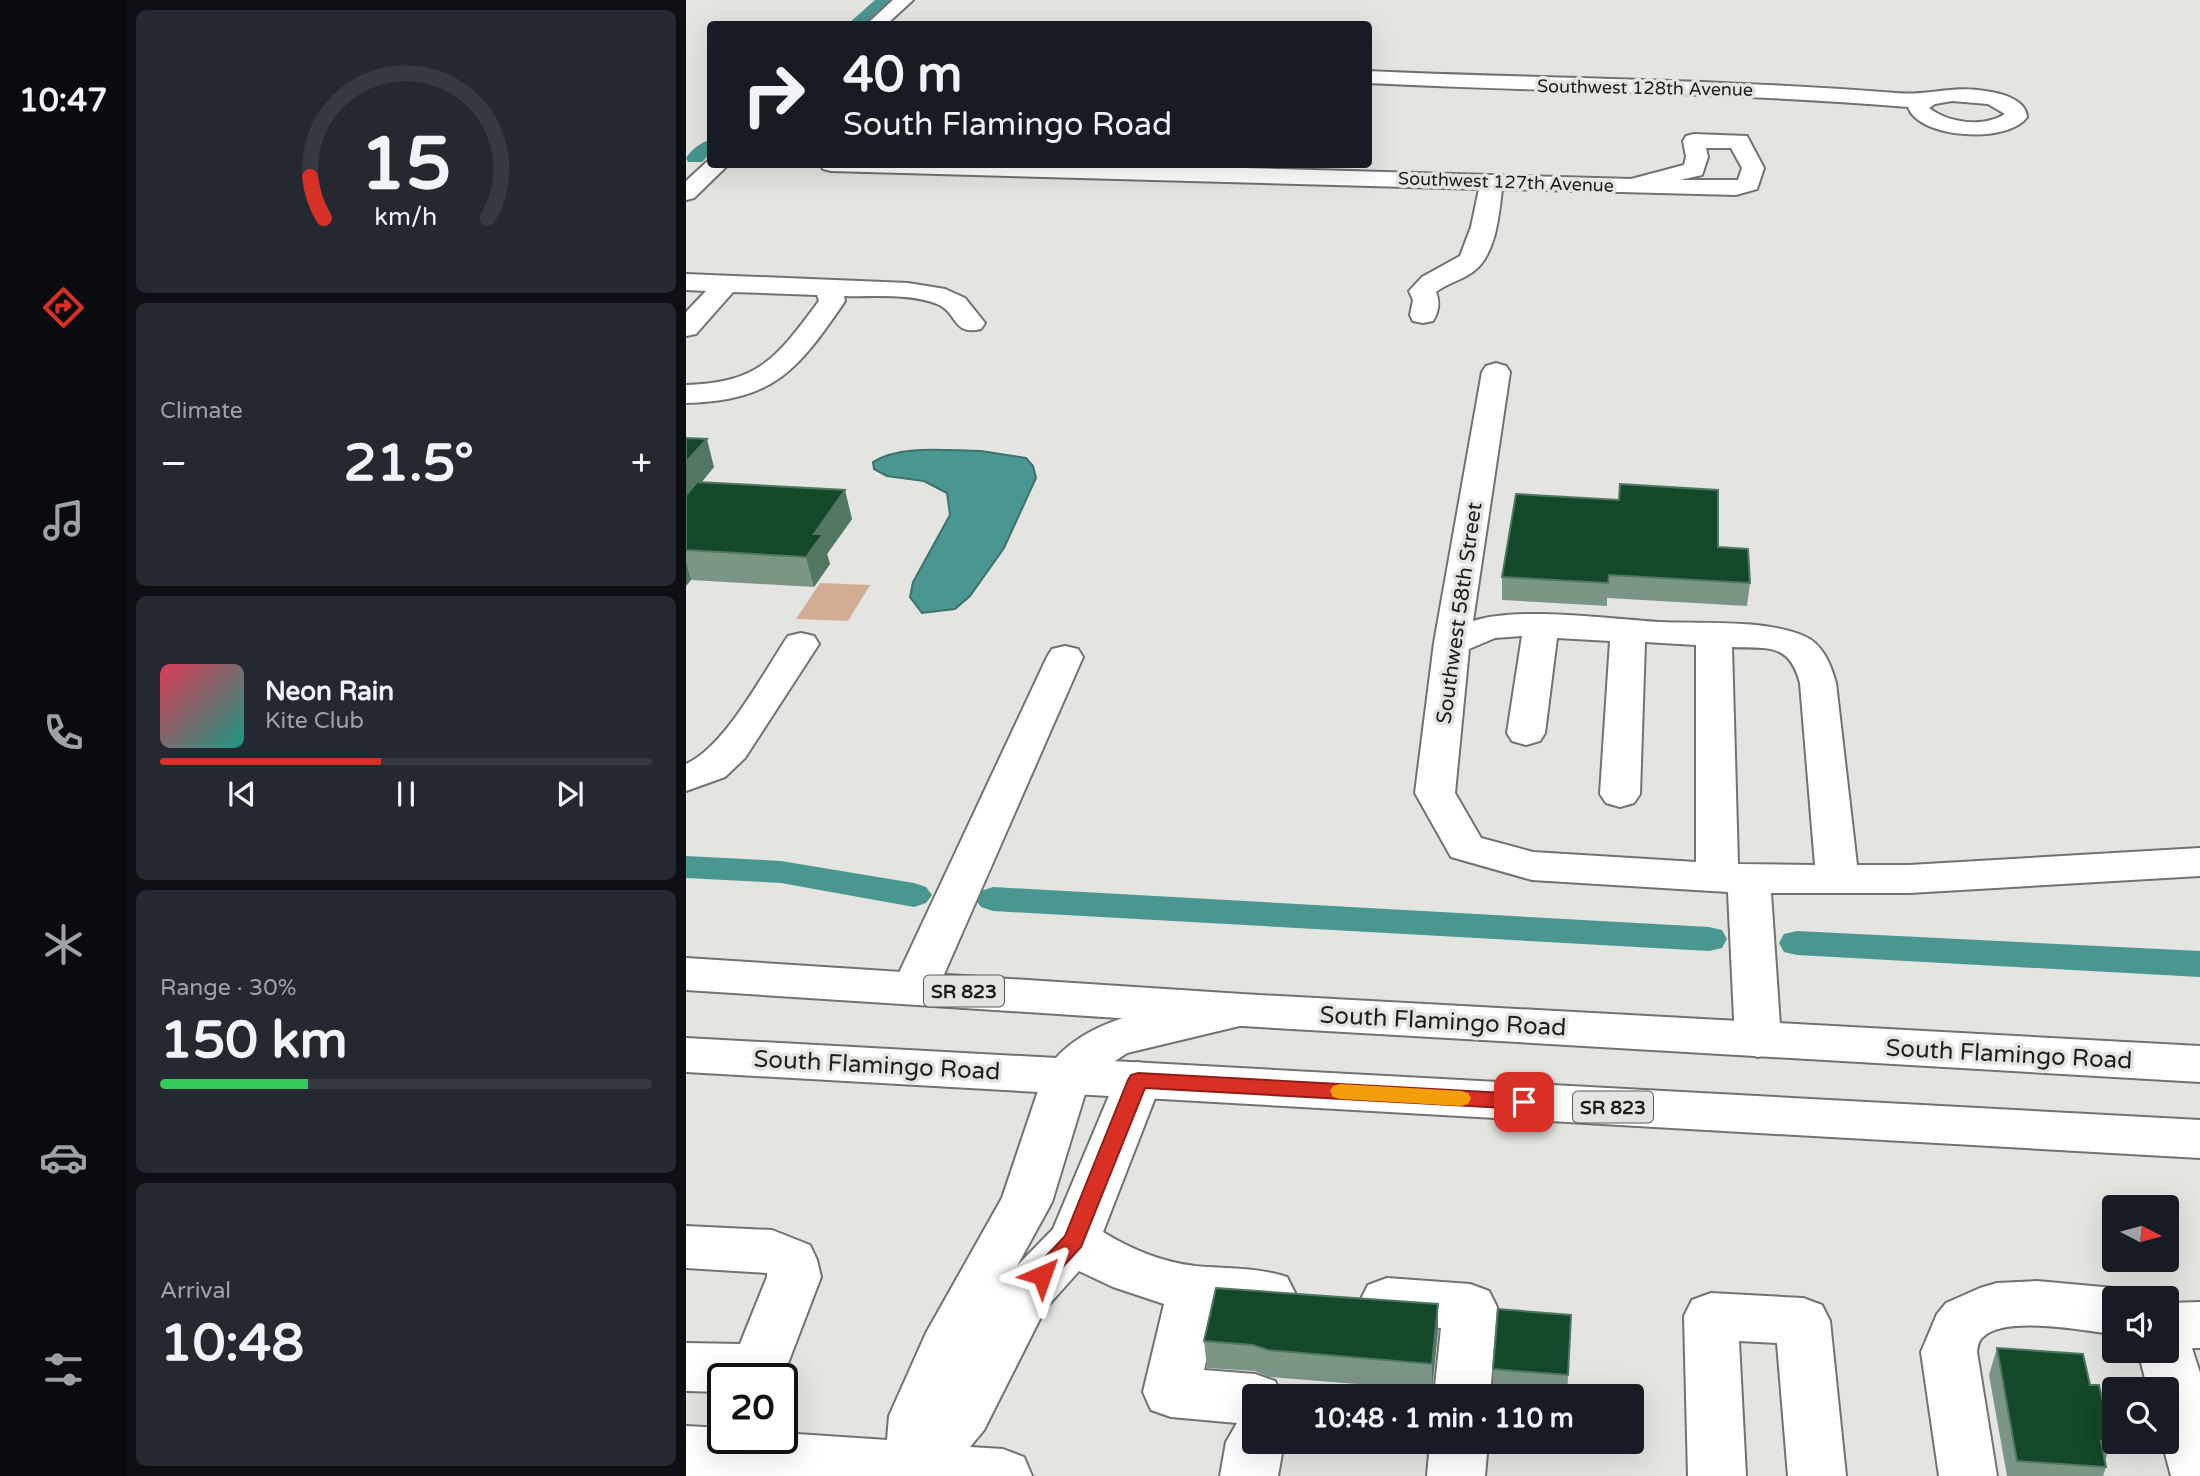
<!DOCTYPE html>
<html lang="en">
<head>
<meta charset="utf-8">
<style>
	body { margin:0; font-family:"Varela Round",sans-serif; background:#242831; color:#f1f3f6; height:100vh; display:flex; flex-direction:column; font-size:26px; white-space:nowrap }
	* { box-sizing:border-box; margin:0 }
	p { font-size:23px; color:#9ea1a6 }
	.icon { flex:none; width:38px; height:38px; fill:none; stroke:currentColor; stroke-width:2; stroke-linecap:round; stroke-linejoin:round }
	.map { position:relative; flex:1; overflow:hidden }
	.side { display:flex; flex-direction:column; gap:10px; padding:10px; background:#0d0f14; width:560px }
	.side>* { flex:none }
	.banner { position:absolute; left:21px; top:21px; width:665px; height:147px; border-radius:7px; box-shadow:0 7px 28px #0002; background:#171b24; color:#f1f3f6; overflow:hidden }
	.needle { width:46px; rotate:96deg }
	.fabs { position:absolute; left:1416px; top:1195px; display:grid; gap:14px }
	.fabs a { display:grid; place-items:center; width:77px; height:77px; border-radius:7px; background:#171b24; box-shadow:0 7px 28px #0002; font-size:35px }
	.speed { position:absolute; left:21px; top:1363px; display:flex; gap:14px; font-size:35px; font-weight:700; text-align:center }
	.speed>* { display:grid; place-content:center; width:91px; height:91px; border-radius:50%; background:#171b24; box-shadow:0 7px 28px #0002; line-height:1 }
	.speed .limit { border:4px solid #111; border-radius:10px; background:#fff; color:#111 }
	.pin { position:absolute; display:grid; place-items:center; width:60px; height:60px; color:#fff; margin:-30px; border-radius:14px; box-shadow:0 4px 10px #0006 }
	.me { position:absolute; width:77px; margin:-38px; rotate:43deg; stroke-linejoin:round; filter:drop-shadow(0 0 5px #0008) }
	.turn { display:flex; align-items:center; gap:24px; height:147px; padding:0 21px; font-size:32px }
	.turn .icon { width:91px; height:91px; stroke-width:2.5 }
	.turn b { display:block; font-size:49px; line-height:60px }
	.big { font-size:52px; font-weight:700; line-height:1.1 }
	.side .widget { flex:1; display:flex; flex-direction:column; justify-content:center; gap:10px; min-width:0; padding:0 24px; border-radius:10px; background:#242831 }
	.side .dial { align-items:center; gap:0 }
	.dial svg { height:182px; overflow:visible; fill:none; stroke:#363941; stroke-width:7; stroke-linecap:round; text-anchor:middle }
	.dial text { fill:#f1f3f6; stroke:none }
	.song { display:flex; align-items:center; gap:21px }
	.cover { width:84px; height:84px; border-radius:10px; background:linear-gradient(135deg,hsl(350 70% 55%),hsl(170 70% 35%)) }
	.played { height:7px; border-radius:4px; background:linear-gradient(90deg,#d93025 45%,#363941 45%) }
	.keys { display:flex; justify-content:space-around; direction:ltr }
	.heat { display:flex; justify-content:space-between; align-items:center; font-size:38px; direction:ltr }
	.charge { height:10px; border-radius:5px; background:linear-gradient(90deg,#34c759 30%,#363941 0) }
	.trip { position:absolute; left:556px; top:1384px; width:402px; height:70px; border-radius:7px; background:#171b24; box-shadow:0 7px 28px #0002; font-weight:700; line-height:70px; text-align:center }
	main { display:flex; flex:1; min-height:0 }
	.tabs { display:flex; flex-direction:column; width:126px; justify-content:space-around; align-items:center; background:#090b0e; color:#9ea1a6 }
	.tabs .icon { width:49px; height:49px }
	.tabs .current { color:#d93025 }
	.tabs b { font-size:32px; color:#f1f3f6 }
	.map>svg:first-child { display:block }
</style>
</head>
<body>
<main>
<nav class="tabs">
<b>10:47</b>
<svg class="icon current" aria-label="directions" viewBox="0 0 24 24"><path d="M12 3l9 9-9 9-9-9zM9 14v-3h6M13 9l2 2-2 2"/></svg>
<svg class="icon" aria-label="music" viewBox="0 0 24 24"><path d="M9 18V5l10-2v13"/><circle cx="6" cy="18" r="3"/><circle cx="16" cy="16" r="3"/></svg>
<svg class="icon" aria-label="phone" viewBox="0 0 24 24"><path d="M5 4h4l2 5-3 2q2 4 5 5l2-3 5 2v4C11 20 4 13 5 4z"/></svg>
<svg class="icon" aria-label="climate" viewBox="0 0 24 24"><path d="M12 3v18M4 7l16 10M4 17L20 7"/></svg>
<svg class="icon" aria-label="car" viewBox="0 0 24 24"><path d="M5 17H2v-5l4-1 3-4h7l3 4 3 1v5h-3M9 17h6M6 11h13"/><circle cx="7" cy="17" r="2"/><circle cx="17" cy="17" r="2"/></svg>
<svg class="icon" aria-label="filters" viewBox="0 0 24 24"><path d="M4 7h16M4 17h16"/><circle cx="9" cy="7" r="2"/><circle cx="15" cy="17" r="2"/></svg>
</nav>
<section class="side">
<div class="widget dial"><svg viewBox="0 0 100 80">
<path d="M14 69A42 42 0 1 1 86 69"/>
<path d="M14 69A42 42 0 0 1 8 51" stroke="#d93025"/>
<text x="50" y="56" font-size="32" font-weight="700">15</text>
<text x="50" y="72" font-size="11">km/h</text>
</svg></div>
<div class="widget"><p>Climate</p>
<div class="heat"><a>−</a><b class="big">21.5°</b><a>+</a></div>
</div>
<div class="widget">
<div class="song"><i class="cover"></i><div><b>Neon Rain</b><p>Kite Club</p></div></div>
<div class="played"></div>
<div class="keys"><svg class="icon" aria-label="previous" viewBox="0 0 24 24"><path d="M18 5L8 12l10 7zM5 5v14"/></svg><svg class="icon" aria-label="pause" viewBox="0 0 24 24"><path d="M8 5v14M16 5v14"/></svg><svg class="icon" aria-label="next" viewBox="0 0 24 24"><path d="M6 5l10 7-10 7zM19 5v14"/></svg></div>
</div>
<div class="widget"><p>Range · 30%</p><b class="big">150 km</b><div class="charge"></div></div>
<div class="widget"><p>Arrival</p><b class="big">10:48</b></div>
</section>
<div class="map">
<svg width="1514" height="1476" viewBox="0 0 1514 1476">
	<rect width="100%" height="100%" fill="#e4e5e1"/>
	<path fill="#d3ac94" d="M134,583L184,585L162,621L110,619Z"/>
	<path fill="#4a9690" stroke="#3d726e" stroke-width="2" d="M295,451L340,458L347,466L350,478L318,548L284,596L269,609L236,613L224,597L227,582L264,515L261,493L238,481L201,476L188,469L187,462C215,444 262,451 295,451Z"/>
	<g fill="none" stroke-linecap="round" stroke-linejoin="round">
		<g fill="#4a9690" fill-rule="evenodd">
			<path d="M189,0H205L178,24H162Z"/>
			<path d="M24,140V154L16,162H2L0,158C5,150 15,142 24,140Z"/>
			<path d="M0,856L95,861L228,883L240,887L246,895L240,903L228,907L95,883L0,878Z"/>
			<path d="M307,887L1023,927L1036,930L1041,939L1036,948L1023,951L307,911L295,907L289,899L295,891Z"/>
			<path d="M1111,931L1514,951V977L1111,955L1098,952L1093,943L1098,934Z"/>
		</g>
		<g stroke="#727370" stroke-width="4">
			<g id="minor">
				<path d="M207,0H227L201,24H181Z"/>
				<path d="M682,71C858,79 1034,79 1210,93C1240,96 1268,85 1299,91C1314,93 1340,99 1341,117C1322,144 1233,139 1222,107C1042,92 862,92 682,83ZM1266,101L1302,104L1319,114C1297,128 1263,123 1243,108L1249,104Z"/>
				<path d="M1008,134L1061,136L1078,168L1071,189L1050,195L816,189C813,215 810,254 788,271C777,280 761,283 750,292C754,302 753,311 747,321L737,323L727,321L724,315L727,300L723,291L736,277L774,256L785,227L793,189L145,171L137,169L134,164H417L945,179L998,165L1000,157L997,141L1000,136ZM1020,148H1045L1056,168L1052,180H994L1016,175L1022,157Z"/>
				<path d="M24,159V164H43L8,198L0,200V181Z"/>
				<path d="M0,274L222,283L259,289L279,298L299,323L295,329C266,336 272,312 251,304C224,293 187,297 158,296L159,301C112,370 88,401 0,403V385C74,383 91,357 133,301L131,295L47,292L10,334L0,336V312L20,291L0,290Z"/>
				<path d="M810,363L820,366L824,372L787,621C834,606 923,619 974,622C1018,624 1077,619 1118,636C1137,644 1145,665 1150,683L1171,865H1223L1514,848V876L1223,893H1085L1095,1040L1089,1052L1072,1057L1055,1052L1049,1040L1042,892L846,880L765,857L729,793L748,643L796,372L800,366ZM836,636L821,733L826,741L840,745L854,741L859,733L871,638L924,641L914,794L920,803L934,807L948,803L954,794L959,642L1010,645V862L847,852L795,838L769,793L783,649L809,638ZM1046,647C1082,649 1103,642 1114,683L1129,865L1052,864Z"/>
				<path d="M115,633L128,636L133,644L59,758L39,777L0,791V764C39,747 77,673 102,636Z"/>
				<path d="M379,646L392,649L397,657L252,988L245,999L229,1004L213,999L206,988L361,657L366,649Z"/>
				<path d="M550,994L566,999L573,1011L566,1023L441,1053L420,1067L402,1084L366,1202L331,1266L367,1229L435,1067L452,1062L469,1067L476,1080L417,1232C446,1250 476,1262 509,1266C540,1269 571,1267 601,1277L609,1293L601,1309L582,1316L531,1312L518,1370L569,1374L589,1381L596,1396H569V1442H598L592,1476H534L540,1442L551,1423L485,1417L465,1410L457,1392L478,1304L427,1287L393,1271L359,1309L298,1430L284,1447L317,1449L338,1457L346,1476H0V1426L37,1428V1438H96V1433L201,1440L203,1416L240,1333L316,1198L357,1076C393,1012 486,1008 550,994Z"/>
				<path d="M0,1226L86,1230L124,1245L131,1260L135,1277L96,1379H37V1392L0,1391V1343L54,1344L81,1277V1273L0,1268Z"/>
				<path d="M701,1278L784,1284L803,1291L811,1307L804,1396H748L755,1328L701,1324L682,1317L674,1301L682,1285Z"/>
				<path d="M1351,1281L1428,1288L1447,1295L1449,1298H1428V1334C1397,1331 1320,1315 1297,1337C1292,1341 1292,1346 1291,1352L1311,1476H1253L1235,1352L1251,1314L1260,1303L1294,1288L1311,1283Z"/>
				<path d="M1025,1293L1117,1298L1136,1305L1144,1321L1160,1476H1102L1091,1343L1053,1341L1060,1476H1002L998,1316L1006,1300Z"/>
				<path d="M1514,1302V1348H1506L1514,1373V1476H1485L1476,1442H1480V1390H1462L1452,1351H1480V1303Z"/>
				<path d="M744,1442H802L799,1476H741Z"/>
			</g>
		</g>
		<g stroke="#727370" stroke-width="4">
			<g id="highway">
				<path d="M0,958L556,994L1514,1046V1082L556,1026L0,990Z"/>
				<path d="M0,1038L1514,1120V1158L0,1072Z"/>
			</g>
		</g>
		<use href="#minor" fill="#fff" fill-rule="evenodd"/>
		<use href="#highway" fill="#fff" fill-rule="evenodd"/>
	</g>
	<g fill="#7c9686">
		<path d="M0,438L28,467L16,482L166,519L141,554L144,564L128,587L5,580L0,586Z"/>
		<path d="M1032,547L1064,583L1061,606L921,598V606L816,600V577Z"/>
		<path d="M885,1315L881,1396H824L807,1395V1369Z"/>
		<path d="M752,1330L746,1390L584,1377L569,1371L521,1368L518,1341Z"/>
		<path d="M1311,1348L1404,1385L1426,1441L1419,1461L1420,1467L1417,1476H1321L1303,1375Z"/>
	</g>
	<g fill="#527761">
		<path d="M21,439L28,467L0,500V462Z"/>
		<path d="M159,490L166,519L141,554L144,564L128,587L120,557L128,534Z"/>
		<path d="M0,562L5,580L0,586Z"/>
		<path d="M752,1304V1330L746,1390V1364Z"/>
	</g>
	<g fill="#13482a" stroke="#527761" stroke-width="2">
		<path d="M0,438L21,439L0,462Z"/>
		<path d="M11,482L159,490L128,534H137L120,557L0,550V495Z"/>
		<path d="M934,484L1032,490V547L1062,549L1064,583L923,575L922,583L816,577L830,494L933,500Z"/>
		<path d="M530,1288L752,1304L746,1364L582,1350L567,1345L518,1341Z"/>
		<path d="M812,1309L885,1315L882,1375L807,1369Z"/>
		<path d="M1311,1348L1397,1354L1404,1385H1413L1426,1441H1415L1420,1467L1331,1461Z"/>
	</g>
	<path fill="#d93025" stroke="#8d1f18" stroke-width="2" d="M452,1073L838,1094L845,1096L848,1102L845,1107L838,1109L459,1088L395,1247L363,1282L356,1284L348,1282L345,1275L348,1269L379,1236L442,1080L445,1075Z"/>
	<path fill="#f59e0b" d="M654,1084L775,1091L782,1093L785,1098L782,1104L775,1106L654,1099L647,1097L644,1091L647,1086Z"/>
	<g text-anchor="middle" stroke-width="7" stroke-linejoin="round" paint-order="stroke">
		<g font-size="18" fill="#1e1e1d" stroke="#e4e5e1">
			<text transform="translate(959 88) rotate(1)" y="6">Southwest 128th Avenue</text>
			<text transform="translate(820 182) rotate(2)" y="6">Southwest 127th Avenue</text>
		</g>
		<g fill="#e4e5e1" stroke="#595a58" stroke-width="2">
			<rect x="238" y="975.5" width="80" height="31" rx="5"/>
			<rect x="887" y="1091.5" width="80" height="31" rx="5"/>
		</g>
		<g font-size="19" font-weight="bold" fill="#1e1e1d">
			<text x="278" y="998">SR 823</text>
			<text x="927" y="1114">SR 823</text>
		</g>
		<g font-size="21" fill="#1e1e1d" stroke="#e4e5e1">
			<text transform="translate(773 613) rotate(-82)" y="7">Southwest 58th Street</text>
		</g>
		<g font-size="24" fill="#1e1e1d" stroke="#e4e5e1">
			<text transform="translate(757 1021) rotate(3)" y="8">South Flamingo Road</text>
			<text transform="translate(1323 1054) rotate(3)" y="8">South Flamingo Road</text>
			<text transform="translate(191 1065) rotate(3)" y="8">South Flamingo Road</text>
		</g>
	</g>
</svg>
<div class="fabs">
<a><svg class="needle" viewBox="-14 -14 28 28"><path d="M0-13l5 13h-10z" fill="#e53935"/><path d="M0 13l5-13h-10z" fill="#9ea1a6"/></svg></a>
<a><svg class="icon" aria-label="sound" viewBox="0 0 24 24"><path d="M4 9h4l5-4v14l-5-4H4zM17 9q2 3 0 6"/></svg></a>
<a><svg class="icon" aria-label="search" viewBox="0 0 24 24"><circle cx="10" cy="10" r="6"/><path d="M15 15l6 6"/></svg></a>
</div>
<div class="speed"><div class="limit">20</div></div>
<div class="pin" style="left:838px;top:1102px;background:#d93025"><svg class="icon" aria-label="arrive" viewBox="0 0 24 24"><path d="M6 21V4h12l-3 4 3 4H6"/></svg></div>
<svg class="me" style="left:356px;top:1275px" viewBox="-20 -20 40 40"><path d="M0-17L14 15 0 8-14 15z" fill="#d93025" stroke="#fff" stroke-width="4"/></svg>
<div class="trip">10:48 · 1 min · 110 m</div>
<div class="banner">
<div class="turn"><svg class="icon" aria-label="right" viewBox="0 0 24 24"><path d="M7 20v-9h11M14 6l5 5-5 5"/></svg><div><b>40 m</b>South Flamingo Road</div></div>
</div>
</div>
</main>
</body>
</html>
